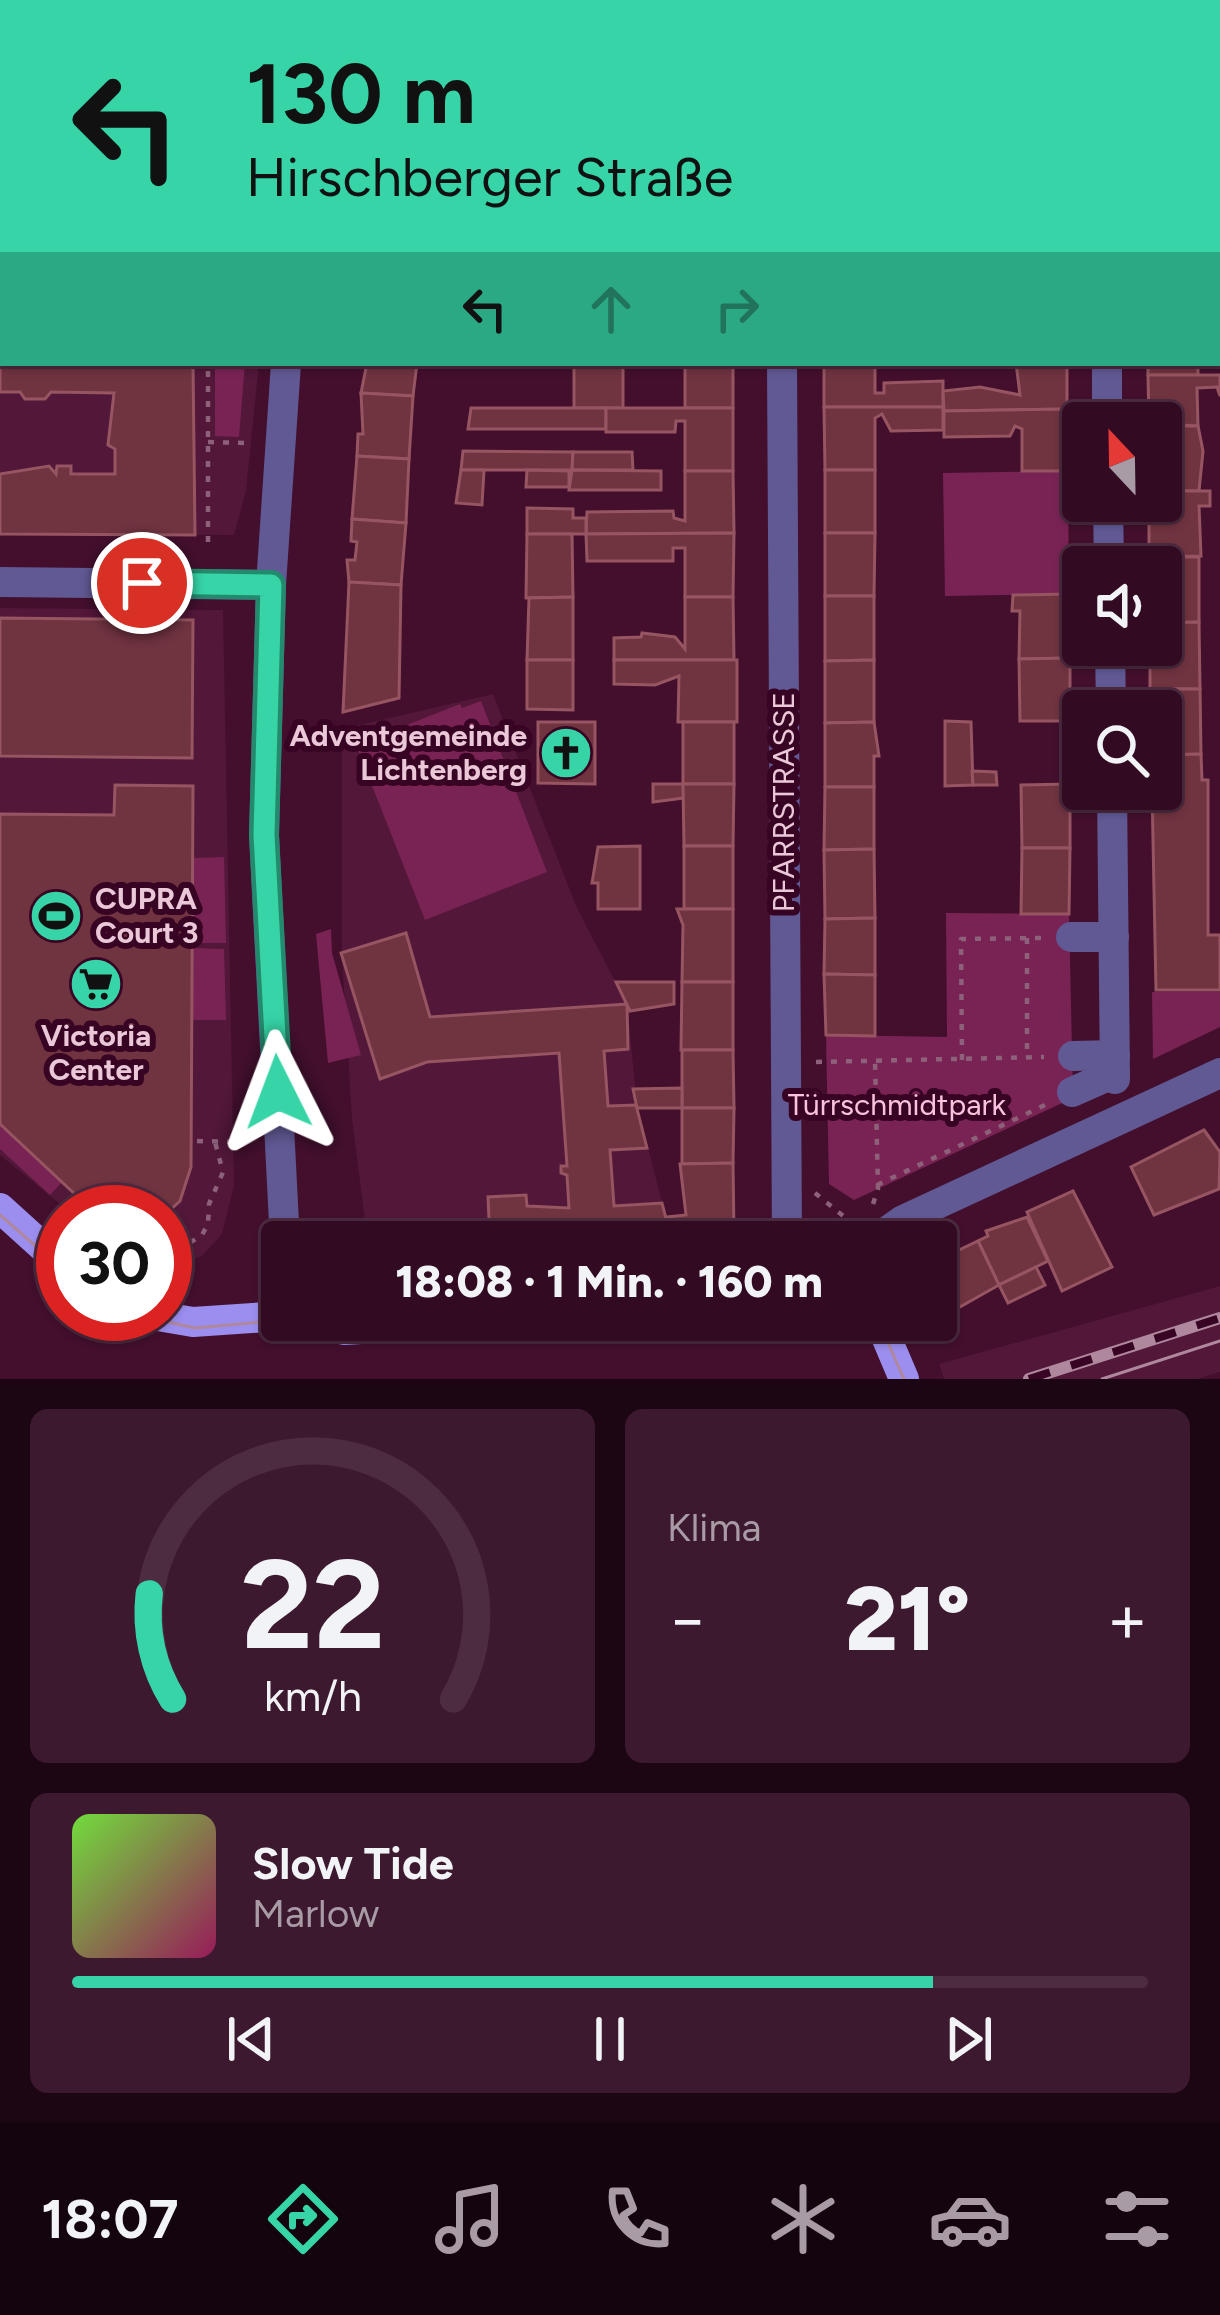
<!DOCTYPE html>
<html lang="de">
<head>
<meta charset="utf-8">
<style>
	body { margin:0; font-family:Figtree,sans-serif; background:#3d192f; color:#f1f3f6; height:100vh; display:flex; flex-direction:column; font-size:45px; white-space:nowrap }
	* { box-sizing:border-box; margin:0 }
	p { font-size:39px; color:#a89ba5 }
	.icon { flex:none; width:66px; height:66px; fill:none; stroke:currentColor; stroke-width:2; stroke-linecap:round; stroke-linejoin:round }
	.map { position:relative; height:1379px; overflow:hidden }
	.details { display:flex; flex-direction:column; gap:30px; padding:30px; background:#1c0613; flex:1 }
	.details>* { flex:none }
	.top-card { position:absolute; left:0px; top:0px; width:1221px; height:366px; box-shadow:0 3px 9px #0004,0 0 0 3px #4d2b40; background:#36d4a7; color:#111; overflow:hidden }
	.needle { width:78px; rotate:338deg }
	.controls { position:absolute; left:1062px; top:402px; display:grid; gap:24px }
	.controls a { display:grid; place-items:center; width:120px; height:120px; border-radius:12px; background:#320b22; box-shadow:0 3px 9px #0004,0 0 0 3px #4d2b40; font-size:60px }
	.speed { position:absolute; left:36px; top:1185px; display:flex; gap:24px; font-size:60px; font-weight:700; text-align:center }
	.speed>* { display:grid; place-content:center; width:156px; height:156px; border-radius:50%; background:#320b22; box-shadow:0 3px 9px #0004,0 0 0 3px #4d2b40; line-height:1 }
	.speed .limit { border:18px solid #d22; background:#fff; color:#111 }
	.pin { position:absolute; display:grid; place-items:center; width:102px; height:102px; color:#fff; margin:-51px; border:6px solid #fff; border-radius:50%; box-shadow:0 3px 12px #0007 }
	.me { position:absolute; width:132px; margin:-66px; rotate:357deg; stroke-linejoin:round; filter:drop-shadow(0 0 9px #0008) }
	.turn { display:flex; align-items:center; gap:42px; height:252px; padding:0 48px; font-size:54px }
	.turn .icon { width:156px; height:156px; stroke-width:2.5 }
	.turn b { display:block; font-size:84px; line-height:102px }
	.lanes { display:flex; align-items:center; height:114px; padding:0 48px; background:#0003; justify-content:center; gap:60px; direction:ltr }
	.lanes .off { opacity:.35 }
	.big { font-size:90px; font-weight:800; line-height:1.1 }
	.details .tile { flex:1; display:flex; flex-direction:column; justify-content:center; gap:18px; min-width:0; padding:0 42px; border-radius:18px; background:#3d192f }
	.details .dial { align-items:center; gap:0 }
	.dial svg { height:312px; overflow:visible; fill:none; stroke:#4d2b40; stroke-width:7; stroke-linecap:round; text-anchor:middle }
	.dial text { fill:#f1f3f6; stroke:none }
	.song { display:flex; align-items:center; gap:36px }
	.cover { width:144px; height:144px; border-radius:18px; background:linear-gradient(135deg,hsl(100 70% 55%),hsl(330 70% 35%)) }
	.played { height:12px; border-radius:6px; background:linear-gradient(90deg,#36d4a7 80%,#4d2b40 80%) }
	.keys { display:flex; justify-content:space-around; direction:ltr }
	.heat { display:flex; justify-content:space-between; align-items:center; font-size:66px; direction:ltr }
	.details .tiles { flex:1; display:grid; gap:30px; grid-template-columns:1fr 1fr }
	.tile:last-child { grid-column:span 2 }
	.trip { position:absolute; left:261px; top:1221px; width:696px; height:120px; border-radius:12px; background:#320b22; box-shadow:0 3px 9px #0004,0 0 0 3px #4d2b40; font-weight:800; line-height:120px; text-align:center }
	.dock { display:flex; height:192px; justify-content:space-around; align-items:center; background:#14040e; color:#a89ba5 }
	.dock .icon { width:84px; height:84px }
	.dock .active { color:#36d4a7 }
	.dock b { font-size:54px; color:#f1f3f6 }
	.map>svg:first-child { display:block }
</style>
</head>
<body>
<div class="map">
<svg width="1220" height="1379" viewBox="0 0 1220 1379">
	<rect width="100%" height="100%" fill="#430f2d"/>
	<g fill="#521739">
		<path d="M0,0H298L3,3V363H259L246,491L234,535L0,534Z"/>
		<path d="M0,608L223,610L234,1186L222,1234L202,1256L173,1266L165,1265V1212H70L0,1155Z"/>
		<path d="M493,694L577,908L627,1004L637,1104L672,1242H369L367,1236L352,1119L342,956V729Z"/>
		<path d="M1220,1286V1372L1197,1379H944L939,1364Z"/>
	</g>
	<g fill="#792355">
		<path d="M215,363H245L239,437L215,436Z"/>
		<path d="M1068,471L1069,594L945,596L943,473Z"/>
		<path d="M481,701L547,872L425,920L356,745L460,704L462,708Z"/>
		<path d="M224,857L226,943H192L193,858Z"/>
		<path d="M946,913L1069,914L1073,1098L854,1200L829,1184L826,1035L947,1037Z"/>
		<path d="M331,929L332,953L361,1055L328,1063L316,934Z"/>
		<path d="M192,948L224,949L226,1020H192Z"/>
		<path d="M1152,992H1220V1027L1153,1059Z"/>
		<path d="M0,1124L62,1182L50,1195L0,1149Z"/>
	</g>
	<g fill="#703340" stroke="#965561" stroke-width="3">
		<path d="M0,0H58V3H3L0,33Z"/>
		<path d="M0,165H3L0,309Z"/>
		<path d="M0,334L3,363H193L195,535L0,534V474L49,466L56,474L57,466H71V474H115V449L108,445L114,393L51,392L45,399H25L20,392H0Z"/>
		<path d="M367,363H417L413,396L361,393Z"/>
		<rect x="574" y="363" width="49" height="45"/>
		<rect x="685" y="363" width="48" height="45"/>
		<path d="M824,363H875V393H884V383L943,381V407H824Z"/>
		<path d="M1016,363H1067V409L944,411L943,391L980,387L1020,395Z"/>
		<rect x="1148" y="363" width="50" height="12"/>
		<path d="M1148,375H1220V396L1217,387L1197,388L1198,426L1149,423Z"/>
		<path d="M361,393L413,396L409,459L357,456L358,434H363Z"/>
		<path d="M824,407H943V430L891,431L882,414L875,418V470H825Z"/>
		<path d="M471,408H606V429H468Z"/>
		<path d="M606,408H733V471H685V421H676L675,432H606Z"/>
		<path d="M1067,409L1068,471H1022V429L1015,426L1010,436L944,437V411Z"/>
		<path d="M1161,426H1198L1203,451L1199,491H1161Z"/>
		<path d="M463,451L573,452L572,470H461Z"/>
		<path d="M573,452H632L633,470H572Z"/>
		<path d="M357,456L409,459L406,523L352,519Z"/>
		<path d="M461,470H484L482,505L456,503Z"/>
		<path d="M527,470L569,471V487H526Z"/>
		<path d="M572,470L661,471V490H569Z"/>
		<rect x="825" y="470" width="50" height="63"/>
		<path d="M685,471H733L734,533L586,534L587,512L673,511L674,518L685,521Z"/>
		<path d="M1161,491H1210V506H1199L1201,556L1149,557V501H1161Z"/>
		<path d="M527,508L573,509V518H586V534H527Z"/>
		<path d="M352,519L406,523L401,585L349,582L347,560H355L357,542L351,541Z"/>
		<path d="M734,533L733,597H685V548H673V561H587L586,534Z"/>
		<path d="M825,533H875L874,596H825Z"/>
		<path d="M527,534H572L573,597L526,598Z"/>
		<path d="M1149,557H1199V622L1161,623V567H1149Z"/>
		<path d="M349,582L401,585L399,698L343,712Z"/>
		<path d="M1069,594L1070,658L1019,659L1020,611H1012L1013,595Z"/>
		<path d="M825,596H874V660L825,661Z"/>
		<path d="M573,597V660H527L529,598Z"/>
		<path d="M685,597H733L734,660H614V638L641,637L642,633L675,637L685,649Z"/>
		<path d="M0,618L193,620L192,758L0,756Z"/>
		<path d="M1199,622L1200,689H1150V645H1161V623Z"/>
		<path d="M1070,658V721H1020L1019,659Z"/>
		<path d="M527,660H573V710L527,709Z"/>
		<path d="M614,660H737V722H678L679,676L655,685L614,684Z"/>
		<path d="M874,660V722L825,723V661Z"/>
		<path d="M1150,689H1200L1201,754L1161,755V711H1151Z"/>
		<path d="M945,721L971,722L973,785L945,786Z"/>
		<path d="M538,722H595V784L538,783Z"/>
		<rect x="683" y="722" width="51" height="62"/>
		<path d="M874,722L879,756H874V787H825V723Z"/>
		<path d="M1201,754L1202,780H1208V935H1220V990H1156L1152,789H1161V755Z"/>
		<path d="M972,771L996,772L997,785H973Z"/>
		<path d="M653,784H683L684,798L653,802Z"/>
		<path d="M683,784H734L733,846H684Z"/>
		<path d="M1070,784V848H1022L1021,785Z"/>
		<path d="M115,785L193,786L191,1167L180,1201L165,1215L94,1212L0,1124V814L114,815Z"/>
		<path d="M825,787H874V849L824,850Z"/>
		<path d="M640,846V909H598V883H592L598,847Z"/>
		<rect x="684" y="846" width="49" height="63"/>
		<path d="M1022,848H1070L1069,914H1021Z"/>
		<path d="M874,849L875,918L825,919L824,850Z"/>
		<path d="M677,909H733V982H682L683,925Z"/>
		<path d="M875,918V975L824,974L825,919Z"/>
		<path d="M406,933L430,1017L627,1004L628,1049L604,1051L608,1106L636,1105L647,1148L610,1150L614,1206L662,1203L672,1242H490L488,1197L526,1195L527,1206L569,1208L567,1175L561,1173V1166H567L559,1053L427,1062L380,1079L341,953Z"/>
		<path d="M824,974L875,975V1036L826,1035Z"/>
		<path d="M616,982H674V1004L630,1011Z"/>
		<path d="M682,982H733V1050H681Z"/>
		<path d="M682,1050H733L734,1108H682Z"/>
		<path d="M682,1088V1108H637L633,1089Z"/>
		<path d="M682,1108H734L733,1163L682,1164Z"/>
		<path d="M1204,1130L1220,1152L1219,1189L1154,1215L1131,1167Z"/>
		<path d="M733,1163L734,1233L728,1241L672,1242L666,1217L686,1215L680,1164Z"/>
		<path d="M1073,1191L1112,1267L1062,1291L1027,1212Z"/>
		<path d="M1027,1217L1048,1261L999,1285L978,1241L988,1236L986,1231Z"/>
		<path d="M978,1241L999,1285L926,1326L924,1320H936V1261Z"/>
		<path d="M1036,1267L1045,1285L1008,1303L999,1285Z"/>
	</g>
	<g fill="none" stroke-linecap="round" stroke-linejoin="round">
		<g stroke="#8d6179" stroke-width="4.5" stroke-dasharray="6 9" stroke-linecap="butt">
			<path d="M583,0V3"/>
			<path d="M208,3V0"/>
			<path d="M489,3V0"/>
			<path d="M208,442L247,443"/>
			<path d="M208,542V363"/>
			<path d="M1027,938V1058"/>
			<path d="M962,1060L961,939L1044,938"/>
			<path d="M816,1062L1044,1057"/>
			<path d="M197,1141L240,1142"/>
			<path d="M877,1185L1045,1105"/>
			<path d="M815,1193L847,1219"/>
			<path d="M873,1204L878,1189L875,1061"/>
			<path d="M165,1259L202,1235L208,1224L209,1204L223,1172L215,1142"/>
		</g>
		<g stroke="#615994" stroke-width="30">
			<path d="M313,3V0"/>
			<path d="M810,3L811,0"/>
			<path d="M0,120H3"/>
			<path d="M1218,212H1220"/>
			<path d="M782,363L787,1242"/>
			<path d="M1107,363V423"/>
			<path d="M1108,501L1109,567"/>
			<path d="M0,582L271,585"/>
			<path d="M1110,645L1111,711"/>
			<path d="M1112,789L1115,1079"/>
			<path d="M1071,937H1114"/>
			<path d="M1073,1056L1115,1055"/>
			<path d="M1072,1092L1115,1073"/>
			<path d="M285,1242L264,835L271,585L286,363"/>
			<path d="M872,1242L903,1220L1220,1073"/>
		</g>
		<g stroke="#9b8eef" stroke-width="30">
			<path d="M0,1208L63,1265"/>
			<path d="M146,1314L193,1322L282,1316"/>
			<path d="M301,1320L345,1330L506,1320"/>
			<path d="M879,1320L904,1379"/>
		</g>
		<g stroke="#b0889d" stroke-width="3">
			<path d="M0,1215L63,1270"/>
			<path d="M132,1314L195,1328L282,1320"/>
			<path d="M878,1320L904,1379"/>
			<path d="M1102,1379L1220,1341"/>
		</g>
		<g stroke="#b0889d" stroke-width="12">
			<path id="rail" d="M1029,1379L1220,1318"/>
		</g>
		<use href="#rail" stroke="#380423" stroke-width="8" stroke-dasharray="22" stroke-linecap="butt"/>
	</g>
	<g fill="none" stroke-linecap="round" stroke-linejoin="round">
		<g stroke="#238a6d" stroke-width="30">
			<path id="route" d="M142,583L271,585L264,835L278,1092"/>
		</g>
		<use href="#route" stroke="#36d4a7" stroke-width="21"/>
	</g>
	<defs>
		<g id="church-disc" transform="scale(2.7)"><circle r="9.5" fill="#36d4a7" stroke="#380423"/><path d="M-1.2-6h2.4v3.5h3.3v2.4h-3.3V6h-2.4V-.1h-3.3v-2.4h3.3Z" fill="#111"/></g>
		<g id="stadium-disc" transform="scale(2.7)"><circle r="9.5" fill="#36d4a7" stroke="#380423"/><path d="M0-5a6.5 5 0 1 0 0 10a6.5 5 0 1 0 0-10ZM-3.5-1.8h7v3.6h-7Z" fill="#111"/></g>
		<g id="supermarket-disc" transform="scale(2.7)"><circle r="9.5" fill="#36d4a7" stroke="#380423"/><path d="M-6-5.5h2.5l.6 2H6L4.5 2H-2.5L-4.4-4H-6ZM-1.5 3.2a1.3 1.3 0 1 0 .1 0ZM3 3.2a1.3 1.3 0 1 0 .1 0Z" fill="#111"/></g>
	</defs>
	<g fill-rule="evenodd">
		<use href="#church-disc" x="566" y="753"/>
		<use href="#stadium-disc" x="56" y="916"/>
		<use href="#supermarket-disc" x="96" y="984"/>
	</g>
	<g text-anchor="middle" stroke-width="12" stroke-linejoin="round" paint-order="stroke">
		<g font-size="30" font-weight="bold" fill="#eac8d8" stroke="#380423" text-anchor="end">
			<text x="527" y="746">Adventgemeinde<tspan x="527" dy="34">Lichtenberg</tspan></text>
			<text x="95" y="909" text-anchor="start">CUPRA<tspan x="95" dy="34">Court 3</tspan></text>
			<text x="96" y="1046" text-anchor="middle">Victoria<tspan x="96" dy="34">Center</tspan></text>
		</g>
		<g font-size="30" fill="#eac8d8" stroke="#380423">
			<text transform="translate(784 802) rotate(-90)" y="10">PFARRSTRASSE</text>
		</g>
		<g font-size="30" fill="#fac3dd" stroke="#380423">
			<text x="897" y="1115">Türrschmidtpark</text>
		</g>
	</g>
</svg>
<div class="controls">
<a><svg class="needle" viewBox="-14 -14 28 28"><path d="M0-13l5 13h-10z" fill="#e53935"/><path d="M0 13l5-13h-10z" fill="#a89ba5"/></svg></a>
<a><svg class="icon" aria-label="sound" viewBox="0 0 24 24"><path d="M4 9h4l5-4v14l-5-4H4zM17 9q2 3 0 6"/></svg></a>
<a><svg class="icon" aria-label="search" viewBox="0 0 24 24"><circle cx="10" cy="10" r="6"/><path d="M15 15l6 6"/></svg></a>
</div>
<div class="speed"><div class="limit">30</div></div>
<div class="pin" style="left:142px;top:583px;background:#d93025"><svg class="icon" aria-label="arrive" viewBox="0 0 24 24"><path d="M6 21V4h12l-3 4 3 4H6"/></svg></div>
<svg class="me" style="left:278px;top:1092px" viewBox="-20 -20 40 40"><path d="M0-17L14 15 0 8-14 15z" fill="#36d4a7" stroke="#fff" stroke-width="4"/></svg>
<div class="trip">18:08 · 1 Min. · 160 m</div>
<div class="top-card">
<div class="turn"><svg class="icon" aria-label="left" viewBox="0 0 24 24"><path d="M17 20v-9H6M10 6l-5 5 5 5"/></svg><div><b>130 m</b>Hirschberger Straße</div></div>
<div class="lanes"><svg class="icon" aria-label="left" viewBox="0 0 24 24"><path d="M17 20v-9H6M10 6l-5 5 5 5"/></svg><svg class="icon off" aria-label="ahead" viewBox="0 0 24 24"><path d="M12 20V5M6 11l6-6 6 6"/></svg><svg class="icon off" aria-label="right" viewBox="0 0 24 24"><path d="M7 20v-9h11M14 6l5 5-5 5"/></svg></div>
</div>
</div>
<section class="details">
<div class="tiles">
<div class="tile dial"><svg viewBox="0 0 100 80">
<path d="M14 69A42 42 0 1 1 86 69"/>
<path d="M14 69A42 42 0 0 1 8 42" stroke="#36d4a7"/>
<text x="50" y="56" font-size="32" font-weight="700">22</text>
<text x="50" y="72" font-size="11">km/h</text>
</svg></div>
<div class="tile"><p>Klima</p>
<div class="heat"><a>−</a><b class="big">21°</b><a>+</a></div>
</div>
<div class="tile">
<div class="song"><i class="cover"></i><div><b>Slow Tide</b><p>Marlow</p></div></div>
<div class="played"></div>
<div class="keys"><svg class="icon" aria-label="previous" viewBox="0 0 24 24"><path d="M18 5L8 12l10 7zM5 5v14"/></svg><svg class="icon" aria-label="pause" viewBox="0 0 24 24"><path d="M8 5v14M16 5v14"/></svg><svg class="icon" aria-label="next" viewBox="0 0 24 24"><path d="M6 5l10 7-10 7zM19 5v14"/></svg></div>
</div>
</div>
</section>
<nav class="dock">
<b>18:07</b>
<svg class="icon active" aria-label="directions" viewBox="0 0 24 24"><path d="M12 3l9 9-9 9-9-9zM9 14v-3h6M13 9l2 2-2 2"/></svg>
<svg class="icon" aria-label="music" viewBox="0 0 24 24"><path d="M9 18V5l10-2v13"/><circle cx="6" cy="18" r="3"/><circle cx="16" cy="16" r="3"/></svg>
<svg class="icon" aria-label="phone" viewBox="0 0 24 24"><path d="M5 4h4l2 5-3 2q2 4 5 5l2-3 5 2v4C11 20 4 13 5 4z"/></svg>
<svg class="icon" aria-label="climate" viewBox="0 0 24 24"><path d="M12 3v18M4 7l16 10M4 17L20 7"/></svg>
<svg class="icon" aria-label="car" viewBox="0 0 24 24"><path d="M5 17H2v-5l4-1 3-4h7l3 4 3 1v5h-3M9 17h6M6 11h13"/><circle cx="7" cy="17" r="2"/><circle cx="17" cy="17" r="2"/></svg>
<svg class="icon" aria-label="filters" viewBox="0 0 24 24"><path d="M4 7h16M4 17h16"/><circle cx="9" cy="7" r="2"/><circle cx="15" cy="17" r="2"/></svg>
</nav>
</body>
</html>
